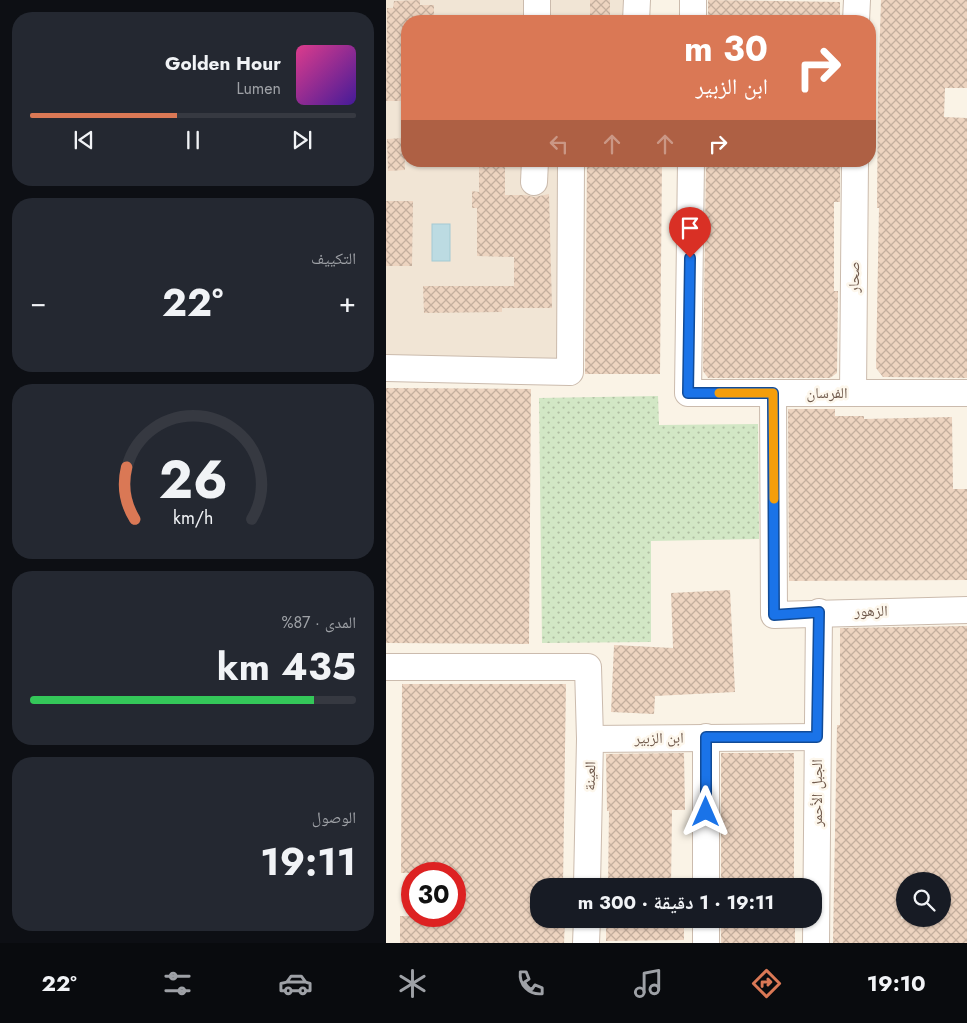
<!DOCTYPE html>
<html lang="ar">
<head>
<meta charset="utf-8">
<style>
	body { margin:0; font-family:Jost,"Noto Naskh Arabic",sans-serif; background:#242831; color:#f1f3f6; direction:rtl; height:100vh; display:flex; flex-direction:column; font-size:19px; white-space:nowrap }
	* { box-sizing:border-box; margin:0 }
	p { font-size:16px; color:#9ea1a6 }
	.icon { flex:none; width:28px; height:28px; fill:none; stroke:currentColor; stroke-width:2; stroke-linecap:round; stroke-linejoin:round }
	.map { position:relative; flex:1; overflow:hidden; direction:ltr }
	.panel { display:flex; flex-direction:column; gap:12px; padding:12px; background:#0d0f14; width:386px }
	.panel>* { flex:none }
	.top-card { position:absolute; left:15px; top:15px; width:475px; height:152px; border-radius:20px; box-shadow:0 1px 4px #0004; direction:rtl; background:#da7855; color:#fff; overflow:hidden }
	.controls { position:absolute; left:510px; top:872px; display:grid; gap:10px }
	.controls a { display:grid; place-items:center; width:55px; height:55px; border-radius:50%; background:#171b24; box-shadow:0 1px 4px #0004; font-size:25px }
	.speed { position:absolute; left:15px; top:862px; display:flex; gap:10px; font-size:25px; font-weight:700; text-align:center }
	.speed>* { display:grid; place-content:center; width:65px; height:65px; border-radius:50%; background:#171b24; box-shadow:0 1px 4px #0004; line-height:1 }
	.speed .limit { border:8px solid #d22; background:#fff; color:#111 }
	.pin { position:absolute; display:grid; place-items:center; width:42px; height:42px; color:#fff; margin:-51px -21px; border-radius:50% 50% 50% 0; rotate:-45deg; box-shadow:0 0 5px #0007 }
	.pin .icon { rotate:45deg }
	.me { position:absolute; width:55px; margin:-28px; rotate:0deg; stroke-linejoin:round; filter:drop-shadow(0 0 4px #0008) }
	.turn { display:flex; align-items:center; gap:18px; height:105px; padding:0 25px; font-size:22px }
	.turn .icon { width:65px; height:65px; stroke-width:2.5 }
	.turn b { display:block; font-size:35px; line-height:42px }
	.lanes { display:flex; align-items:center; height:48px; padding:0 25px; background:#0003; justify-content:center; gap:25px; direction:ltr }
	.lanes .off { opacity:.35 }
	.big { font-size:38px; font-weight:700; line-height:1.1 }
	.panel .tile { flex:1; display:flex; flex-direction:column; justify-content:center; gap:8px; min-width:0; padding:0 18px; border-radius:20px; background:#242831 }
	.panel .dial { align-items:center; gap:0 }
	.dial svg { height:130px; overflow:visible; fill:none; stroke:#363941; stroke-width:7; stroke-linecap:round; text-anchor:middle }
	.dial text { fill:#f1f3f6; stroke:none }
	.song { display:flex; align-items:center; gap:15px }
	.cover { width:60px; height:60px; border-radius:8px; background:linear-gradient(135deg,hsl(330 70% 55%),hsl(260 70% 35%)) }
	.played { height:5px; border-radius:2px; background:linear-gradient(90deg,#da7855 45%,#363941 45%) }
	.keys { display:flex; justify-content:space-around; direction:ltr }
	.heat { display:flex; justify-content:space-between; align-items:center; font-size:28px; direction:ltr }
	.charge { height:8px; border-radius:4px; background:linear-gradient(90deg,#34c759 87%,#363941 0) }
	.trip { position:absolute; left:144px; top:878px; width:292px; height:50px; border-radius:20px; background:#171b24; box-shadow:0 1px 4px #0004; font-weight:700; line-height:50px; text-align:center; direction:rtl }
	.menu { display:flex; height:80px; justify-content:space-around; align-items:center; background:#090b0e; color:#9ea1a6 }
	.menu .icon { width:35px; height:35px }
	.menu .selected { color:#da7855 }
	.menu b { font-size:22px; color:#f1f3f6 }
	main { display:flex; flex:1; min-height:0 }
	.map>svg:first-child { display:block }
</style>
</head>
<body>
<main>
<div class="map">
<svg width="581" height="943" viewBox="0 0 581 943">
	<defs>
		<pattern id="garden-dots" width="8" height="8" patternUnits="userSpaceOnUse" patternTransform="scale(1.25)"><rect width="8" height="8" fill="#d2e7c5"/><path d="M2 2h.1M6 6h.1" fill="none" stroke="#afbea2" stroke-width="1.8" stroke-linecap="round"/></pattern>
		<pattern id="building-cross-hatch" width="8" height="8" patternUnits="userSpaceOnUse" patternTransform="scale(1.25)"><rect width="8" height="8" fill="#edd4c0"/><path d="M0 0l8 8M0 8l8-8" fill="none" stroke="#c4af9e"/></pattern>
	</defs>
	<rect width="100%" height="100%" fill="#faf3e6"/>
	<path fill="#f1e5d5" d="M0,0H241L240,21H21V161H173L174,360L0,356Z"/>
	<path fill="url(#garden-dots)" d="M272,396L273,425L372,424L373,539L265,541V642L156,643L153,398Z"/>
	<rect fill="#bcdbe2" stroke="#a3cad3" x="46" y="224" width="18" height="37"/>
	<g fill="url(#building-cross-hatch)" fill-rule="evenodd">
		<path d="M34,0V5H48V21H21V89H17V101H0L1,8H7L8,1Z"/>
		<rect x="204" y="0" width="20" height="21"/>
		<path d="M322,0L454,2V21H322Z"/>
		<path d="M495,0H581V88H559L558,117L581,118V378L497,377L490,368L493,208H491L492,93Z"/>
		<path d="M18,138L19,170L2,171L1,139Z"/>
		<path d="M93,161H119V195H140L148,197L163,194L166,308H116V312L38,313L37,286H128V257L91,256V208H86V191L93,192Z"/>
		<path d="M201,161H276L274,374H199Z"/>
		<path d="M320,161H454V202H448V291H452L451,373L444,378H322L317,371Z"/>
		<path d="M0,201H27L26,266H0Z"/>
		<path d="M0,388L145,389L143,644L0,643Z"/>
		<path d="M402,409H449V416H478V419L566,417L567,489H581V580L403,581Z"/>
		<path d="M344,590L349,692L269,696L268,714L225,712L228,645L287,648L285,593Z"/>
		<path d="M581,626V943H447L451,725H454V628ZM516,881H556V919H515Z"/>
		<path d="M16,684H180L177,886H152V919H179L178,943H14V916H69V873H15Z"/>
		<path d="M298,753L299,810H286L285,886H222L223,811H221L220,754Z"/>
		<rect x="335" y="753" width="73" height="127"/>
		<path d="M220,919H298V940L220,941Z"/>
		<rect x="335" y="919" width="74" height="24"/>
	</g>
	<g fill="none" stroke-linecap="round" stroke-linejoin="round">
		<g stroke="#cbbbad" stroke-width="28">
			<g id="minor">
				<path d="M151,21V0"/>
				<path d="M250,21L251,0"/>
				<path d="M307,21V0"/>
				<path d="M470,21L471,0"/>
				<path d="M305,161L302,393H581"/>
				<path d="M148,182L149,161"/>
				<path d="M0,368L184,372L185,161"/>
				<path d="M387,393L388,615L581,610"/>
				<path d="M467,393L469,161"/>
				<path d="M0,667H202L204,739L201,886"/>
				<path d="M320,737V886"/>
				<path d="M204,739L431,737"/>
				<path d="M320,919V943"/>
				<path d="M200,943L201,919"/>
				<path d="M430,943L433,612"/>
			</g>
		</g>
		<use href="#minor" stroke="#fff" stroke-width="26"/>
	</g>
	<g fill="none" stroke-linecap="round" stroke-linejoin="round">
		<g stroke="#114b97" stroke-width="12">
			<path id="route" d="M304,258L302,393H387L388,615L433,612L431,737H320V812"/>
		</g>
		<use href="#route" stroke="#1a73e8" stroke-width="9"/>
		<path stroke="#f59e0b" stroke-width="9" d="M333,393H387L388,499"/>
	</g>
	<g text-anchor="middle" stroke-width="5" stroke-linejoin="round" paint-order="stroke">
		<g font-size="15" fill="#715b4d" stroke="#fdf7ec">
			<text transform="translate(468 277) rotate(-89)" y="5">صحار</text>
			<text x="441" y="398">الفرسان</text>
			<text transform="translate(485 611) rotate(-1)" y="5">الزهور</text>
			<text transform="translate(273 738) rotate(-1)" y="5">ابن الزبير</text>
			<text transform="translate(204 776) rotate(-89)" y="5">العينة</text>
			<text transform="translate(431 793) rotate(-90)" y="5">الجبل الأحمر</text>
		</g>
	</g>
</svg>
<div class="controls">
<a><svg class="icon" aria-label="search" viewBox="0 0 24 24"><circle cx="10" cy="10" r="6"/><path d="M15 15l6 6"/></svg></a>
</div>
<div class="speed"><div class="limit">30</div></div>
<div class="pin" style="left:304px;top:258px;background:#d93025"><svg class="icon" aria-label="arrive" viewBox="0 0 24 24"><path d="M6 21V4h12l-3 4 3 4H6"/></svg></div>
<svg class="me" style="left:320px;top:812px" viewBox="-20 -20 40 40"><path d="M0-17L14 15 0 8-14 15z" fill="#1a73e8" stroke="#fff" stroke-width="4"/></svg>
<div class="trip">19:11 · 1 دقيقة · 300 m</div>
<div class="top-card">
<div class="turn"><svg class="icon" aria-label="right" viewBox="0 0 24 24"><path d="M7 20v-9h11M14 6l5 5-5 5"/></svg><div><b>30 m</b>ابن الزبير</div></div>
<div class="lanes"><svg class="icon off" aria-label="left" viewBox="0 0 24 24"><path d="M17 20v-9H6M10 6l-5 5 5 5"/></svg><svg class="icon off" aria-label="ahead" viewBox="0 0 24 24"><path d="M12 20V5M6 11l6-6 6 6"/></svg><svg class="icon off" aria-label="ahead" viewBox="0 0 24 24"><path d="M12 20V5M6 11l6-6 6 6"/></svg><svg class="icon" aria-label="right" viewBox="0 0 24 24"><path d="M7 20v-9h11M14 6l5 5-5 5"/></svg></div>
</div>
</div>
<section class="panel">
<div class="tile">
<div class="song"><i class="cover"></i><div><b>Golden Hour</b><p>Lumen</p></div></div>
<div class="played"></div>
<div class="keys"><svg class="icon" aria-label="previous" viewBox="0 0 24 24"><path d="M18 5L8 12l10 7zM5 5v14"/></svg><svg class="icon" aria-label="pause" viewBox="0 0 24 24"><path d="M8 5v14M16 5v14"/></svg><svg class="icon" aria-label="next" viewBox="0 0 24 24"><path d="M6 5l10 7-10 7zM19 5v14"/></svg></div>
</div>
<div class="tile"><p>التكييف</p>
<div class="heat"><a>−</a><b class="big">22°</b><a>+</a></div>
</div>
<div class="tile dial"><svg viewBox="0 0 100 80">
<path d="M14 69A42 42 0 1 1 86 69"/>
<path d="M14 69A42 42 0 0 1 9 37" stroke="#da7855"/>
<text x="50" y="56" font-size="32" font-weight="700">26</text>
<text x="50" y="72" font-size="11">km/h</text>
</svg></div>
<div class="tile"><p>المدى · 87%</p><b class="big">435 km</b><div class="charge"></div></div>
<div class="tile"><p>الوصول</p><b class="big">19:11</b></div>
</section>
</main>
<nav class="menu">
<b>19:10</b>
<svg class="icon selected" aria-label="directions" viewBox="0 0 24 24"><path d="M12 3l9 9-9 9-9-9zM9 14v-3h6M13 9l2 2-2 2"/></svg>
<svg class="icon" aria-label="music" viewBox="0 0 24 24"><path d="M9 18V5l10-2v13"/><circle cx="6" cy="18" r="3"/><circle cx="16" cy="16" r="3"/></svg>
<svg class="icon" aria-label="phone" viewBox="0 0 24 24"><path d="M5 4h4l2 5-3 2q2 4 5 5l2-3 5 2v4C11 20 4 13 5 4z"/></svg>
<svg class="icon" aria-label="climate" viewBox="0 0 24 24"><path d="M12 3v18M4 7l16 10M4 17L20 7"/></svg>
<svg class="icon" aria-label="car" viewBox="0 0 24 24"><path d="M5 17H2v-5l4-1 3-4h7l3 4 3 1v5h-3M9 17h6M6 11h13"/><circle cx="7" cy="17" r="2"/><circle cx="17" cy="17" r="2"/></svg>
<svg class="icon" aria-label="filters" viewBox="0 0 24 24"><path d="M4 7h16M4 17h16"/><circle cx="9" cy="7" r="2"/><circle cx="15" cy="17" r="2"/></svg>
<b>22°</b>
</nav>
</body>
</html>
